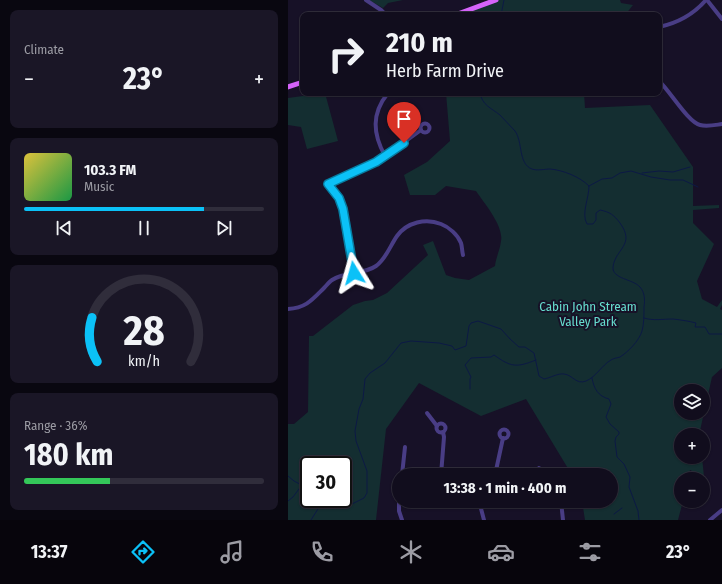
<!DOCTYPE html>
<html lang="en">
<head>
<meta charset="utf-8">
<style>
	body { margin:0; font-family:"Fira Sans Condensed",sans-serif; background:#1a1626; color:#f1f3f6; height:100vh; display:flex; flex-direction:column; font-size:15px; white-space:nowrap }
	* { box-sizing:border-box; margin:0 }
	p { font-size:13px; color:#9c9ca4 }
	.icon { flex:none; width:22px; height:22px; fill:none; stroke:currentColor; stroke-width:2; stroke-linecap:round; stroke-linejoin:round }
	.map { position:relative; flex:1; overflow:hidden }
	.sheet { display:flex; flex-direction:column; gap:10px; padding:10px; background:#090710; width:288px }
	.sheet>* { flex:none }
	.top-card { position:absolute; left:12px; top:12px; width:362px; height:84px; border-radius:8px; box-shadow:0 1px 3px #0004,0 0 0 1px #302d3b; background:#110d1d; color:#f1f3f6; overflow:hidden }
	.controls { position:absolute; left:386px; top:384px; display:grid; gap:8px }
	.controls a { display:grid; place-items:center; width:36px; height:36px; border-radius:50%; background:#110d1d; box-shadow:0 1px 3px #0004,0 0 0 1px #302d3b; font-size:20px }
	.speed { position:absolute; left:12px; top:456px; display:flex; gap:8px; font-size:20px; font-weight:700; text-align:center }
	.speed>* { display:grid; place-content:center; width:52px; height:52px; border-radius:50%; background:#110d1d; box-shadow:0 1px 3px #0004,0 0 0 1px #302d3b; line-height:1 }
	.speed .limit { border:2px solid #111; border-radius:6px; background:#fff; color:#111 }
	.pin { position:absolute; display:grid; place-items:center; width:34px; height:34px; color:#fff; margin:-41px -17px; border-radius:50% 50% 50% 0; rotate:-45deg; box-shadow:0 0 4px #0007 }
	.pin .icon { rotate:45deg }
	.me { position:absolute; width:44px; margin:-22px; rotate:352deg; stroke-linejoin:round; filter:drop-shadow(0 0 3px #0008) }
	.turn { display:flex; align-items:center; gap:14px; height:84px; padding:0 20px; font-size:18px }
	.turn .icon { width:52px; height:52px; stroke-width:2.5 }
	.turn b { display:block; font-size:28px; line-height:34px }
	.big { font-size:30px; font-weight:700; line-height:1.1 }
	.sheet .card { flex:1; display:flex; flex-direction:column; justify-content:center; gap:6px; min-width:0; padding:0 14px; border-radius:8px; background:#1a1626 }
	.sheet .dial { align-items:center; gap:0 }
	.dial svg { height:104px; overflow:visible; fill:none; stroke:#302d3b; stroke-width:7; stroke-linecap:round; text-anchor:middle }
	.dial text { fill:#f1f3f6; stroke:none }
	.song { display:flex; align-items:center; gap:12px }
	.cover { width:48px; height:48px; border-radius:6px; background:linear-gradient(135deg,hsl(50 70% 55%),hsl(140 70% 35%)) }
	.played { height:4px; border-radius:2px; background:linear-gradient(90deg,#0bc1f7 75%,#302d3b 75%) }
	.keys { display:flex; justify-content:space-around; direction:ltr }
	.heat { display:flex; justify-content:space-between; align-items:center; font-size:22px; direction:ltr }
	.charge { height:6px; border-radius:3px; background:linear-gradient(90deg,#34c759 36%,#302d3b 0) }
	.trip { position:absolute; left:104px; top:468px; width:226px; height:40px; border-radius:20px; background:#110d1d; box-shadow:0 1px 3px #0004,0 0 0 1px #302d3b; font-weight:700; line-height:40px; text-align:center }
	.dock { display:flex; height:64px; justify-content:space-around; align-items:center; background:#07050c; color:#9c9ca4 }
	.dock .icon { width:28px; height:28px }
	.dock .on { color:#0bc1f7 }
	.dock b { font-size:18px; color:#f1f3f6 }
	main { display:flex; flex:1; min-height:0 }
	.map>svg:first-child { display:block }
</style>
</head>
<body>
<main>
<section class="sheet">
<div class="card"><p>Climate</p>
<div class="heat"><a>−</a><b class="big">23°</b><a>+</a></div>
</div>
<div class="card">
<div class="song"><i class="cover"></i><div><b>103.3 FM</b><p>Music</p></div></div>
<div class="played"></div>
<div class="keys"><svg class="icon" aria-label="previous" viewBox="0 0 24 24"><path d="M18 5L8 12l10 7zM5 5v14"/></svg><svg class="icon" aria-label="pause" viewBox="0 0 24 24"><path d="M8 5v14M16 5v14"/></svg><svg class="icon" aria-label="next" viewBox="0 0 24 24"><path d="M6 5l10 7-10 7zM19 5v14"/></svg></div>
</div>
<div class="card dial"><svg viewBox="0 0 100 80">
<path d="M14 69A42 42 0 1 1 86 69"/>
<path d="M14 69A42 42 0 0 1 10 35" stroke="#0bc1f7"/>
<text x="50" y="56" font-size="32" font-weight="700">28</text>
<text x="50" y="72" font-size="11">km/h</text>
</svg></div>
<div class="card"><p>Range · 36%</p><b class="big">180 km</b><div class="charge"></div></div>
</section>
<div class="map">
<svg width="434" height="520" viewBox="0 0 434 520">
	<rect width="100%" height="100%" fill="#171127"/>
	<g fill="#142e31" fill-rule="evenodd">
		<path d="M81,0H115L100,3L95,8Z"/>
		<path d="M208,0H332L333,3L345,5L337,15H171Z"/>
		<path d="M37,93L50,141L19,149L13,127L0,125V98Z"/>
		<path d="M158,93H296L297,108L362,105L405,167V206L431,205V208L405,210V223L426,244L409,281L414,299L429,307L434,300V305L432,309L434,310V368L424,377L411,435H393V457H414L416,477L402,470L400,479H393V501H395L390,520H297L294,501H323V475H284L238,399L193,416L131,383L98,429L88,520H0V424H6L20,412L21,336H25L65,305L77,301L85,300L99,293L140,255L135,245L145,241L158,275L167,278L181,280L207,266C208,257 212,250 213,241C216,226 196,203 188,191L158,186L147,195H122L116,175L139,162L162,141ZM393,391H415V413H393ZM21,465H55V499H21Z"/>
	</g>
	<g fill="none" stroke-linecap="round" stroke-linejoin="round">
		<g stroke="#0c1945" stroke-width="1">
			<path d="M213,15L216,0"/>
			<path d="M354,173L371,171L385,172L402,167"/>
			<path d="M301,186L314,179L324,178L332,173L343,171L363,177L382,180H395L410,187"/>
			<path d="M356,318C365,321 375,319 385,319C393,320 401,321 408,323L407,327H417L421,334H434"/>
			<path d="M304,378C306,389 310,396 321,399L323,404L318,417L322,424L331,432V434L328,437L327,441L329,457L336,464L342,477L341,487L350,511L351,520"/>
			<path d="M182,389V379L183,377L177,365L183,358L203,357L206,355C223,367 228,368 248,360"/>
			<path d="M0,476L6,481L21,489"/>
			<path d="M0,501L5,497L14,485"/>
			<path d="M326,514L334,508"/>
			<path d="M23,520L35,501H39L47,505L64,504L76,498L79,493V471L68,441L67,431L71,409L75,399L77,379L82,373L97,363L113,343L123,341L151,343L164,346L167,350L178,346L181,326L183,323L190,321L213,329L222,339L231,347H237L246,353L251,376L256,379C262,378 270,373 276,374C285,375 288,385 298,381C308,377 314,365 323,360C326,358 329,358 332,357C340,352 351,341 354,331C356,324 356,315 356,307C357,300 357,293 352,287C345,279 324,279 325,267C327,249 348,245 332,223C326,215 322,212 312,210L308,213V220L305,224H299C293,214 301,198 301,186C292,177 275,170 262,169C257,169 249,171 244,169C230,164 235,142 227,131C222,126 217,120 212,115C203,108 194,105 192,93"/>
		</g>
		<g stroke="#493d85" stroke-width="4">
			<path d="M78,0L93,10L98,15"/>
			<path d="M419,0L434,19"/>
			<path d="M371,27C390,23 405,15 418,0"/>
			<path d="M371,81C382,91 400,122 412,125C419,127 427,125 434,124"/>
			<circle cx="137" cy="128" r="4.5"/>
			<path d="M97,156C85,134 83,114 100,93"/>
			<path d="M66,273L55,209L51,198L40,184L89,162L133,130"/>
			<path d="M0,309C18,308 24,300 36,288C38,286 41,282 44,280C58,271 75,275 88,266C98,259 102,246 109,236C119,222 138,218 153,224C161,227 170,235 173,243C174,246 174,251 175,255"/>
			<path d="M139,413L149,426"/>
			<circle cx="153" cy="428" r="4.5"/>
			<circle cx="216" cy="434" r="4.5"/>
			<path d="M251,468L260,475"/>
			<path d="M114,475L117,447"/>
			<path d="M153,475L156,437L155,432"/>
			<path d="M207,475L215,438"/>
			<path d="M111,501V511L114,520"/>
			<path d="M191,501L196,520"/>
			<path d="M273,501L275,520"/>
			<path d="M422,520L434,510"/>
		</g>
		<g stroke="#d563fa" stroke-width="5">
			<path d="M167,15L208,0"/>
			<path d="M0,87L15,82"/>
		</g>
	</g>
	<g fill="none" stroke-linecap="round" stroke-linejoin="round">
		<g stroke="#077da1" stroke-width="10">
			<path id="route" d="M66,273L55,209L51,198L40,184L88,162L116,143"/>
		</g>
		<use href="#route" stroke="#0bc1f7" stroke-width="7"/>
	</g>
	<g text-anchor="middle" stroke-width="4" stroke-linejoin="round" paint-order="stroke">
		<g font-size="13" fill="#66dcce" stroke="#171127">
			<text x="300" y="311">Cabin John Stream<tspan x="300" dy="15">Valley Park</tspan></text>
		</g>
	</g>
</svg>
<div class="controls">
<a><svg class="icon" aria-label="layers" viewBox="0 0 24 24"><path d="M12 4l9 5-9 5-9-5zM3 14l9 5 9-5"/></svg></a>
<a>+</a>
<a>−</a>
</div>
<div class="speed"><div class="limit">30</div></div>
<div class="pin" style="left:116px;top:143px;background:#d93025"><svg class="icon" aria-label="arrive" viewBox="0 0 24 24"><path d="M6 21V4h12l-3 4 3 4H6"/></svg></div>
<svg class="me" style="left:66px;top:273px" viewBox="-20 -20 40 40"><path d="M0-17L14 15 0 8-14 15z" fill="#0bc1f7" stroke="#fff" stroke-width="4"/></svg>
<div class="trip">13:38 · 1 min · 400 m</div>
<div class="top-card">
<div class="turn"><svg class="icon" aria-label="right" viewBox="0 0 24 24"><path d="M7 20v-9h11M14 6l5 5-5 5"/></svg><div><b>210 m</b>Herb Farm Drive</div></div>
</div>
</div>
</main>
<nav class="dock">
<b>13:37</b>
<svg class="icon on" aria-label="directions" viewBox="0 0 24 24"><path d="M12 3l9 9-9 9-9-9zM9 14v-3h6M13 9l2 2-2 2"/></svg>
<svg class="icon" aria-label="music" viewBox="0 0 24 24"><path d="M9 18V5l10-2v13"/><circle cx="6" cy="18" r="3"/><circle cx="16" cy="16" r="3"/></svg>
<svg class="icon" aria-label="phone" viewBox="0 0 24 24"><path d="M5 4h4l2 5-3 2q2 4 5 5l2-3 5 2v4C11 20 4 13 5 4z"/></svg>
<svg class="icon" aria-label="climate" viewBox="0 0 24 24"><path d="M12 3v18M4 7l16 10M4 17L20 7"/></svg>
<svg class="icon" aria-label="car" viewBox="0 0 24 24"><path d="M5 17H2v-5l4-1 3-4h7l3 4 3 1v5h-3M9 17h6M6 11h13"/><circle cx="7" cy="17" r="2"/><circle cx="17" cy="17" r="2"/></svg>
<svg class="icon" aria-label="filters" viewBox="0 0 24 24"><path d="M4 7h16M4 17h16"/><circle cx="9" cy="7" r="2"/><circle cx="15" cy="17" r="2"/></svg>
<b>23°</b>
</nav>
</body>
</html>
